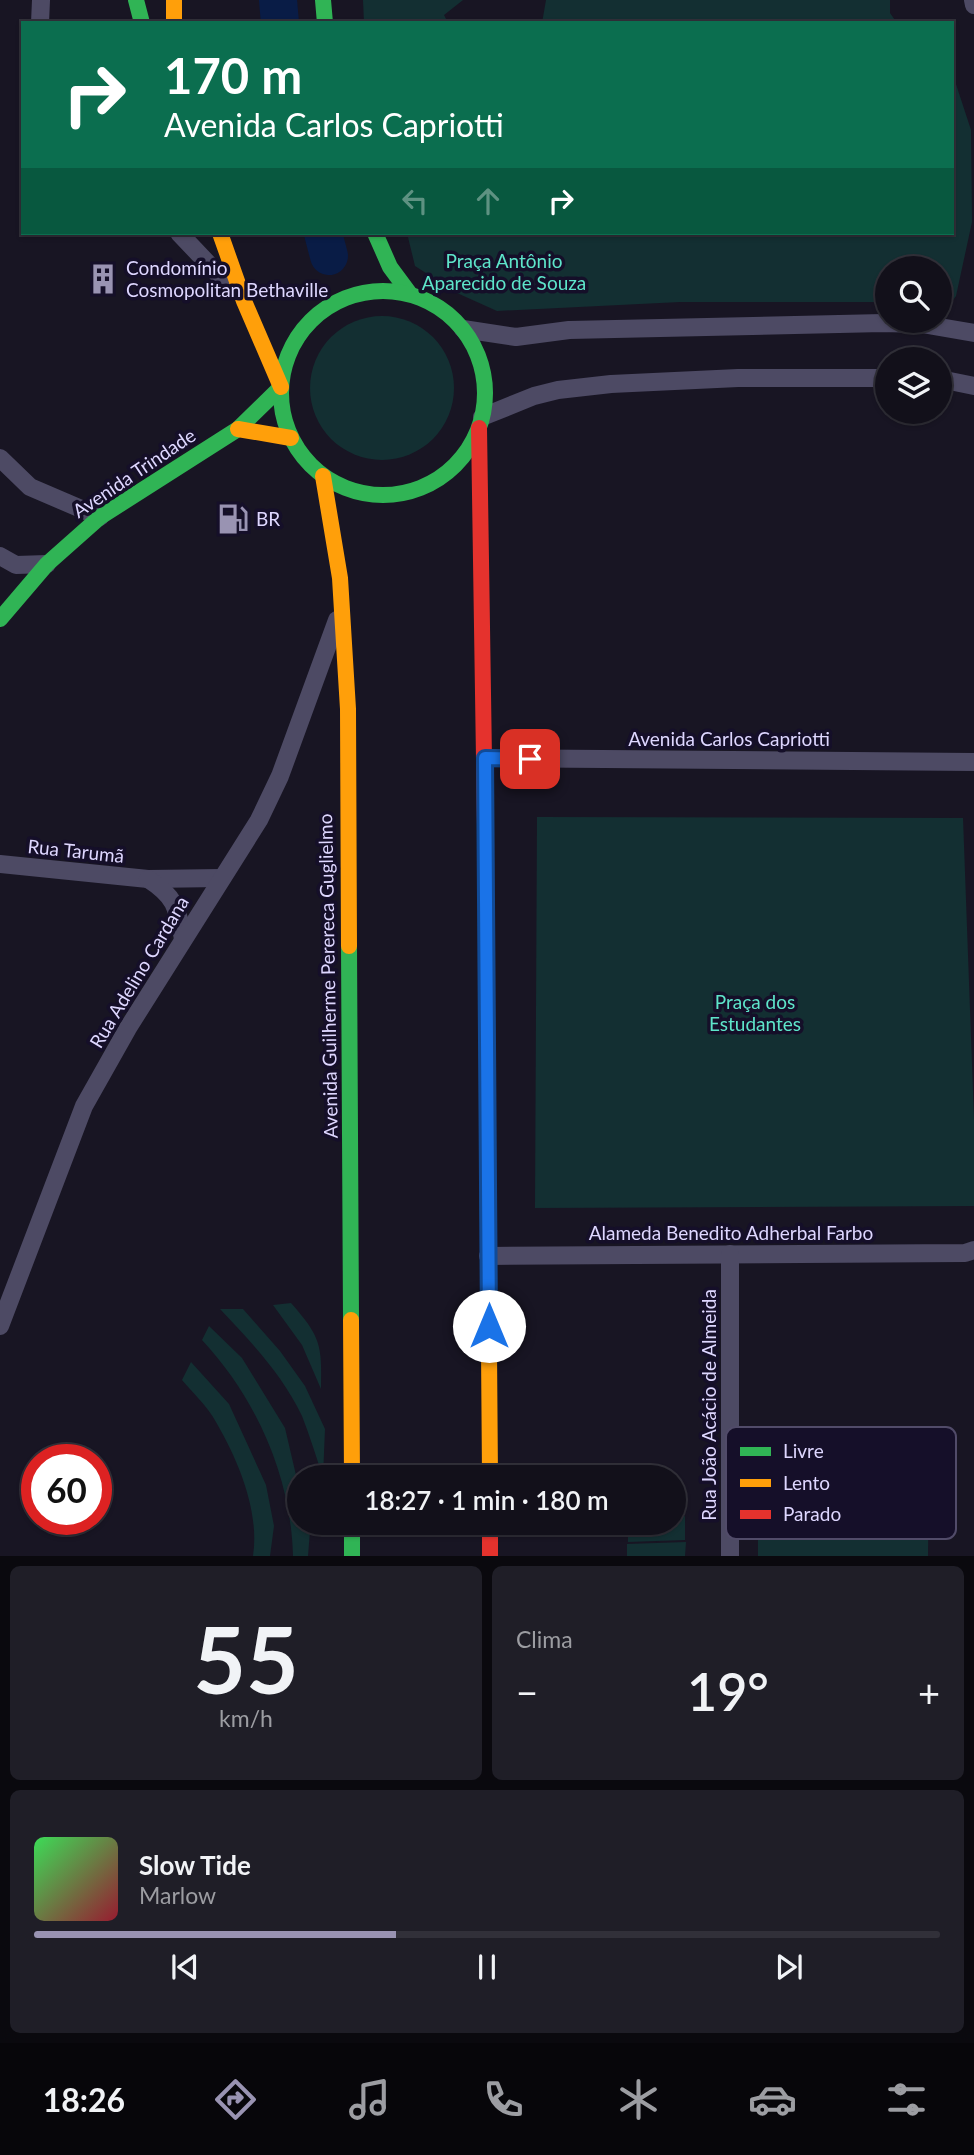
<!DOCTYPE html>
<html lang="pt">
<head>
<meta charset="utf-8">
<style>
	body { margin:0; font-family:Lato,sans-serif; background:#1f1e27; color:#f1f3f6; height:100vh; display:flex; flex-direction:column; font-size:26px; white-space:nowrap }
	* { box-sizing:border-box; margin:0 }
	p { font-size:23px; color:#9c9da2 }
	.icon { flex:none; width:38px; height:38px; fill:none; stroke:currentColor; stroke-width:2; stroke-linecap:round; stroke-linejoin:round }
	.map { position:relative; height:1556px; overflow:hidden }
	.drawer { display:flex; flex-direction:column; gap:10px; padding:10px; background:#0a090e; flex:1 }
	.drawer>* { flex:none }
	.guide { position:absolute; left:21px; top:21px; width:933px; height:214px; border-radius:0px; box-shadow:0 2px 5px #0004,0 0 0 2px #313039; background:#0b6e4f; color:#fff; overflow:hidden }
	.buttons { position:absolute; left:875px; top:256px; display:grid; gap:14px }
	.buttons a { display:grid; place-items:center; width:77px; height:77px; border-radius:50%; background:#12101a; box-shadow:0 2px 5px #0004,0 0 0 2px #313039; font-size:35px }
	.speed { position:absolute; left:21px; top:1444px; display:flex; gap:14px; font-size:35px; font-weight:700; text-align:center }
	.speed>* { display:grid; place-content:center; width:91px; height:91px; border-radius:50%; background:#12101a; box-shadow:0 2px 5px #0004,0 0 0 2px #313039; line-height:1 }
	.speed .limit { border:10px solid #d22; background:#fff; color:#111 }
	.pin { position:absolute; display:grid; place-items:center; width:60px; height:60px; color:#fff; margin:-30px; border-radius:14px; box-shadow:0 4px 10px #0006 }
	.me { position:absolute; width:77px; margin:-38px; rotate:0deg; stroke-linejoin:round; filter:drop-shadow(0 0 5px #0008) }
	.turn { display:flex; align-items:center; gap:24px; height:147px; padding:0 28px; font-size:32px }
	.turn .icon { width:91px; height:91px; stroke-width:2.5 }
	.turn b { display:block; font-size:49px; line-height:60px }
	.lanes { display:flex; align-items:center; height:66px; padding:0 28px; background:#0003; justify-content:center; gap:35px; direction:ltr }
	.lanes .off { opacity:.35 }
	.big { font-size:52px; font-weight:600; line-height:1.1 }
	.drawer .tile { flex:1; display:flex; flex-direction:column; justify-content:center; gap:10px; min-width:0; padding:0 24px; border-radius:10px; background:#1f1e27 }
	.drawer .dial { align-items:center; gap:0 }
	.dial b { font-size:91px; line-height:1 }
	.song { display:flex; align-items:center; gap:21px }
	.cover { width:84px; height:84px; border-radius:10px; background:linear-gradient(135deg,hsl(130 70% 55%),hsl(350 70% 35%)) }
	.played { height:7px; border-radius:4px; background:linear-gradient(90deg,#9993b2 40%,#313039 40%) }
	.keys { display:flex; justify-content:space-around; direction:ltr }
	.heat { display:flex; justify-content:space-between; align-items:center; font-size:38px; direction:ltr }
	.drawer .tiles { flex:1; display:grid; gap:10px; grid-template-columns:1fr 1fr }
	.tile:last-child { grid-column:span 2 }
	.trip { position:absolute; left:287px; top:1465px; width:399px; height:70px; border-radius:35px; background:#12101a; box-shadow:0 2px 5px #0004,0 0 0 2px #313039; font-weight:600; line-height:70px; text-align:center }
	.tabs { display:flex; height:112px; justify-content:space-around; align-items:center; background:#07060a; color:#9c9da2 }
	.tabs .icon { width:49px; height:49px }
	.tabs .on { color:#9993b2 }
	.tabs b { font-size:32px; color:#f1f3f6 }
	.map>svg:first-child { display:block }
</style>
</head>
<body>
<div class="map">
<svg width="974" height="1557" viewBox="0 0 974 1557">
	<rect width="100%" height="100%" fill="#181523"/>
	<g fill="#132f32">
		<path d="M363,0H463L444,15L448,23H364Z"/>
		<path d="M546,0H890V13L897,23H542Z"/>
		<path d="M952,72L971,130L972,222L956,296L951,303L940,300V268H887V302H680L497,311L457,293L415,266L407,233H952Z"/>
		<circle cx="382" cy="388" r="72"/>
		<path d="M537,817L963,818L974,1119V1206L535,1208Z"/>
		<path d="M291,1303C321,1337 322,1345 321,1389L302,1345L273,1305Z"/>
		<path d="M220,1309H243L280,1351L305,1386L325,1429L323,1477C316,1457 310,1436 302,1416C282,1374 251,1342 220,1309Z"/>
		<path d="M209,1326L242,1358L285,1428L299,1488V1522L308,1523L310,1531L308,1556H293C291,1476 256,1398 202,1340Z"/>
		<path d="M191,1362L229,1404L266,1485L274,1526L270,1556H253C260,1510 237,1457 213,1417C205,1404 192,1392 182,1380Z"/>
		<path d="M758,1453L929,1454L928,1556H758Z"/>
		<path d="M685,1516V1540L628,1542V1523L674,1522V1517Z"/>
		<path d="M686,1542L685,1556H627V1544Z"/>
	</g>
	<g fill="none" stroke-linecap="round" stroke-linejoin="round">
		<g stroke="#091c46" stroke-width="38">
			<path d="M278,0L280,23"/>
			<path d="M323,233L329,256"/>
		</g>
		<g stroke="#4d4a64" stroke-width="18">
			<path d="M973,0L974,5"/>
			<path d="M40,23L41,0"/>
			<path d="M179,233L234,291"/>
			<path d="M463,329L516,337L569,330L883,323L922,324L974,333"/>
			<path d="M940,379L974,386"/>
			<path d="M482,417L534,396L558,390L611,384L738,378H887"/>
			<path d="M0,458L30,487L100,517"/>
			<path d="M0,556L16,565L47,564"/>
			<path d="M485,758L974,762"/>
			<path d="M0,864L148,879L222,878"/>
			<path d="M148,879C176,897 177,908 183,939"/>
			<path d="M488,1256L965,1253L974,1250"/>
			<path d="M0,1326L84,1106L128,1028L259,820L280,776L337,620"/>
			<path d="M730,1557V1254"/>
		</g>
		<g stroke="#30b455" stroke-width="16">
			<path d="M136,0L142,23"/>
			<path d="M323,0L325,23"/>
			<path d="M375,233L390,267L410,294"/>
			<circle cx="383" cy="393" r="102"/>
			<path d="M0,619L47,564L100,517L238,429L281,387"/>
			<path d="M486,891L488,1222"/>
			<path d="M349,946L351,1320"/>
			<path d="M352,1522V1557"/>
		</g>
		<g stroke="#ff9f0a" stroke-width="16">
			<path d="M174,0V23"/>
			<path d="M220,233L244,301L281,387"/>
			<path d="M238,429L291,438"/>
			<path d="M323,476L340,578L348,709L349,946"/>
			<path d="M488,1222L490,1477"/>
			<path d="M351,1320L352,1477"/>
		</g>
		<g stroke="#e5322d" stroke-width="16">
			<path d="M479,428L486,891"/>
			<path d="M490,1522V1557"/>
		</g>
	</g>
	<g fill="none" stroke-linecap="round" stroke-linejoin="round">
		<g stroke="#114b97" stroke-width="18">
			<path id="route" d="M489,1326L485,758L530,759"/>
		</g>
		<use href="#route" stroke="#1a73e8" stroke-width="12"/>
	</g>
	<defs>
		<g id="building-bare" transform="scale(2.415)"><path d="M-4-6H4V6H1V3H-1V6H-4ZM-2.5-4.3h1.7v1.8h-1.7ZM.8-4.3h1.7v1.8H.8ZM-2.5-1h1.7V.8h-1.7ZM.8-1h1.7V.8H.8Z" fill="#9993b2" stroke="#150f29" stroke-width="2.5" paint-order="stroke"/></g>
		<g id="fuel-bare" transform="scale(2.415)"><path d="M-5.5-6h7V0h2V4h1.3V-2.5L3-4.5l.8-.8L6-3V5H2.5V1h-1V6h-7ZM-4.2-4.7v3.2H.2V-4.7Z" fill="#9993b2" stroke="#150f29" stroke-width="2.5" paint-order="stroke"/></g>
	</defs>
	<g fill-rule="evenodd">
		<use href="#building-bare" x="103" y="279"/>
		<use href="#fuel-bare" x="233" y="519"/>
	</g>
	<g text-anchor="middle" stroke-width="7" stroke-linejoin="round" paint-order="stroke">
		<g font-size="19" fill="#5ee5ca" stroke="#150f29">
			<text x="504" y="268">Praça Antônio<tspan x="504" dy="22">Aparecido de Souza</tspan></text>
			<text x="755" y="1009">Praça dos<tspan x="755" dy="22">Estudantes</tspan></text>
		</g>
		<g font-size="19" fill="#ded7ff" stroke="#150f29" text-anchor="start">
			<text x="126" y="275">Condomínio<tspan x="126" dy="22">Cosmopolitan Bethaville</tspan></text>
			<text x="256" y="526">BR</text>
		</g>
		<g font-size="19" fill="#ded7ff" stroke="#150f29">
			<text transform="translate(134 473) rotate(-34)" y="7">Avenida Trindade</text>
			<text x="729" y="746">Avenida Carlos Capriotti</text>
			<text transform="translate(76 851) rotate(6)" y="7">Rua Tarumã</text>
			<text transform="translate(139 972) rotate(-59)" y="7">Rua Adelino Cardana</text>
			<text transform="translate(328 976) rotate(-91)" y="7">Avenida Guilherme Perereca Guglielmo</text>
			<text x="731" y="1240">Alameda Benedito Adherbal Farbo</text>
			<text transform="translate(709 1405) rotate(-90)" y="7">Rua João Acácio de Almeida</text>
		</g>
	</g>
	<rect x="726" y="1427" width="230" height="112" rx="10" fill="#150f29" stroke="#514b69" stroke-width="2"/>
	<rect x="740" y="1447" width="31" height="9" fill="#30b455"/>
	<rect x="740" y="1479" width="31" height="8" fill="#ff9f0a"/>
	<rect x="740" y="1510" width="31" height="9" fill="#e5322d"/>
	<g font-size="19" fill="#ded7ff">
		<text x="783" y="1458">Livre</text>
		<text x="783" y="1490">Lento</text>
		<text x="783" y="1521">Parado</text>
	</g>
</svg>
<div class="buttons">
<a><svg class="icon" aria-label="search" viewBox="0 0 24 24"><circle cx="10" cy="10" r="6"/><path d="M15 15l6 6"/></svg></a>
<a><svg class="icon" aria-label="layers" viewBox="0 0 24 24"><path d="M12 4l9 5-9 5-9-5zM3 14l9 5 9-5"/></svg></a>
</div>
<div class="speed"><div class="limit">60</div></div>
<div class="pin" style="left:530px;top:759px;background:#d93025"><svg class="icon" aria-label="arrive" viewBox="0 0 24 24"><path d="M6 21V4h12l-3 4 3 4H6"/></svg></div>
<svg class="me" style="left:489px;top:1326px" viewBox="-20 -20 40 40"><circle r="19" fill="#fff"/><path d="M0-13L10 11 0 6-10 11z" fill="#1a73e8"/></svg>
<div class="trip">18:27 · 1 min · 180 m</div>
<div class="guide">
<div class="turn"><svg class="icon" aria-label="right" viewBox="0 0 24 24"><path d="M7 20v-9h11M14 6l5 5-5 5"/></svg><div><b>170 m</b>Avenida Carlos Capriotti</div></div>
<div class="lanes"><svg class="icon off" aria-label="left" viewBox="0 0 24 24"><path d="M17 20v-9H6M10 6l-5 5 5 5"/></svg><svg class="icon off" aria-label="ahead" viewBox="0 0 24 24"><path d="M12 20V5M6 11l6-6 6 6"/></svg><svg class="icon" aria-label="right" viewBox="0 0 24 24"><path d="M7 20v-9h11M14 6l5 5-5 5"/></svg></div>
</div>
</div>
<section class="drawer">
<div class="tiles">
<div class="tile dial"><b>55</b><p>km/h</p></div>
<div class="tile"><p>Clima</p>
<div class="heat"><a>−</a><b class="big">19°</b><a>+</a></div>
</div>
<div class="tile">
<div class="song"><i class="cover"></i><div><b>Slow Tide</b><p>Marlow</p></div></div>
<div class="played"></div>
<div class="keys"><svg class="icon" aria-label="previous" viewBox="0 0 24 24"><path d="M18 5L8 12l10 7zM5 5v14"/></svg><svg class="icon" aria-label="pause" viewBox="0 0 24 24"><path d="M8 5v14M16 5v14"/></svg><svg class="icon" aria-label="next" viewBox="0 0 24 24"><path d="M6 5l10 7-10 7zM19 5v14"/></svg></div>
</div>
</div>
</section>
<nav class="tabs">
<b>18:26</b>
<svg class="icon on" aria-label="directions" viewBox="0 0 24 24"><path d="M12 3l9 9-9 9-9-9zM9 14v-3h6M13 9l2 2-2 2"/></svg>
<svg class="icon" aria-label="music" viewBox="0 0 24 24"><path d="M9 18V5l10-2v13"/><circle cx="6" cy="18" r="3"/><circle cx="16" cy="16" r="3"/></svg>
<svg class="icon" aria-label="phone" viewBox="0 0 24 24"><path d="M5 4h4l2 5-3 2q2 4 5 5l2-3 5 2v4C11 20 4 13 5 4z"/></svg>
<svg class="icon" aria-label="climate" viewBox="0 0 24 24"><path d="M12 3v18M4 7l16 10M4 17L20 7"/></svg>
<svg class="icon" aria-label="car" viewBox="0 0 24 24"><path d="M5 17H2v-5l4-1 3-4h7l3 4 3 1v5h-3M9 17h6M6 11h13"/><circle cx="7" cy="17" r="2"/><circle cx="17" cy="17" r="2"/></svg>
<svg class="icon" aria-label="filters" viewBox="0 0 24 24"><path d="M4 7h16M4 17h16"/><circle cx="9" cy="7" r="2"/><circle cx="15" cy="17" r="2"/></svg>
</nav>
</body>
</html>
